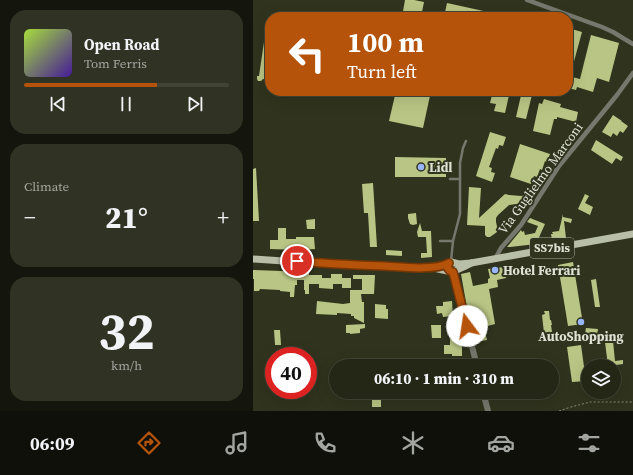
<!DOCTYPE html>
<html lang="en">
<head>
<meta charset="utf-8">
<style>
	body { margin:0; font-family:"Source Serif 4",serif; background:#303323; color:#f1f3f6; height:100vh; display:flex; flex-direction:column; font-size:15px; white-space:nowrap }
	* { box-sizing:border-box; margin:0 }
	p { font-size:13px; color:#a3a5a1 }
	.icon { flex:none; width:22px; height:22px; fill:none; stroke:currentColor; stroke-width:2; stroke-linecap:round; stroke-linejoin:round }
	.map { position:relative; flex:1; overflow:hidden }
	.drawer { display:flex; flex-direction:column; gap:10px; padding:10px; background:#14150c; width:253px }
	.drawer>* { flex:none }
	.hud { position:absolute; left:12px; top:12px; width:308px; height:84px; border-radius:16px; box-shadow:0 4px 16px #0002,0 0 0 1px #414435; background:#b45309; color:#fff; overflow:hidden }
	.fabs { position:absolute; left:328px; top:359px; display:grid; gap:8px }
	.fabs a { display:grid; place-items:center; width:40px; height:40px; border-radius:50%; background:#242716; box-shadow:0 4px 16px #0002,0 0 0 1px #414435; font-size:20px }
	.speed { position:absolute; left:12px; top:347px; display:flex; gap:8px; font-size:20px; font-weight:700; text-align:center }
	.speed>* { display:grid; place-content:center; width:52px; height:52px; border-radius:50%; background:#242716; box-shadow:0 4px 16px #0002,0 0 0 1px #414435; line-height:1 }
	.speed .limit { border:6px solid #d22; background:#fff; color:#111 }
	.pin { position:absolute; display:grid; place-items:center; width:34px; height:34px; color:#fff; margin:-17px; border:2px solid #fff; border-radius:50%; box-shadow:0 1px 4px #0007 }
	.me { position:absolute; width:44px; margin:-22px; rotate:346deg; stroke-linejoin:round; filter:drop-shadow(0 0 3px #0008) }
	.turn { display:flex; align-items:center; gap:14px; height:84px; padding:0 16px; font-size:18px }
	.turn .icon { width:52px; height:52px; stroke-width:2.5 }
	.turn b { display:block; font-size:28px; line-height:34px }
	.big { font-size:30px; font-weight:800; line-height:1.1 }
	.drawer .widget { flex:1; display:flex; flex-direction:column; justify-content:center; gap:6px; min-width:0; padding:0 14px; border-radius:16px; background:#303323 }
	.drawer .dial { align-items:center; gap:0 }
	.dial b { font-size:52px; line-height:1 }
	.song { display:flex; align-items:center; gap:12px }
	.cover { width:48px; height:48px; border-radius:6px; background:linear-gradient(135deg,hsl(80 70% 55%),hsl(260 70% 35%)) }
	.played { height:4px; border-radius:2px; background:linear-gradient(90deg,#b45309 65%,#414435 65%) }
	.keys { display:flex; justify-content:space-around; direction:ltr }
	.heat { display:flex; justify-content:space-between; align-items:center; font-size:22px; direction:ltr }
	.trip { position:absolute; left:76px; top:359px; width:230px; height:40px; border-radius:20px; background:#242716; box-shadow:0 4px 16px #0002,0 0 0 1px #414435; font-weight:800; line-height:40px; text-align:center }
	.tabs { display:flex; height:64px; justify-content:space-around; align-items:center; background:#0e1009; color:#a3a5a1 }
	.tabs .icon { width:28px; height:28px }
	.tabs .current { color:#b45309 }
	.tabs b { font-size:18px; color:#f1f3f6 }
	main { display:flex; flex:1; min-height:0 }
	.map>svg:first-child { display:block }
</style>
</head>
<body>
<main>
<section class="drawer">
<div class="widget">
<div class="song"><i class="cover"></i><div><b>Open Road</b><p>Tom Ferris</p></div></div>
<div class="played"></div>
<div class="keys"><svg class="icon" aria-label="previous" viewBox="0 0 24 24"><path d="M18 5L8 12l10 7zM5 5v14"/></svg><svg class="icon" aria-label="pause" viewBox="0 0 24 24"><path d="M8 5v14M16 5v14"/></svg><svg class="icon" aria-label="next" viewBox="0 0 24 24"><path d="M6 5l10 7-10 7zM19 5v14"/></svg></div>
</div>
<div class="widget"><p>Climate</p>
<div class="heat"><a>−</a><b class="big">21°</b><a>+</a></div>
</div>
<div class="widget dial"><b>32</b><p>km/h</p></div>
</section>
<div class="map">
<svg width="380" height="411" viewBox="0 0 380 411">
	<rect width="100%" height="100%" fill="#30341e"/>
	<g fill="#b9c584">
		<path d="M152,0H161L171,2L168,17H149Z"/>
		<path d="M194,3L235,12L234,17H191Z"/>
		<path d="M315,28L329,32L320,65L315,64Z"/>
		<path d="M15,33H17V80L10,79L8,81H5L4,79V76H6L11,42H13Z"/>
		<path d="M338,35L366,43L356,82L344,78L340,92L324,87L323,90L315,88V76L327,79Z"/>
		<path d="M143,91H178L170,128L136,121Z"/>
		<path d="M240,91H257L252,113L241,111L243,104L237,103Z"/>
		<path d="M269,91H280L273,119L263,117Z"/>
		<path d="M291,99L308,104L307,107L325,112L323,122L304,117V119H301L297,135L280,131L286,103L289,104Z"/>
		<path d="M360,115L369,121H368L375,126L370,133L367,131L364,136L360,133L358,137L349,132Z"/>
		<path d="M237,132L253,137L250,146L246,145L245,149L243,148L236,167L239,168L238,172L242,173L239,182L223,176Z"/>
		<path d="M343,140L370,157L368,161L363,158L359,164L338,150Z"/>
		<path d="M267,144L297,154L294,162L292,161L289,170L287,169L284,177L281,176L278,184L257,177Z"/>
		<path d="M142,157L193,158V177H142Z"/>
		<path d="M3,168L6,221H0V169Z"/>
		<path d="M120,183L124,247H117L115,213H111L109,184Z"/>
		<path d="M216,187L228,188L226,218L252,194L256,195L268,196L275,195L278,197L275,205L272,206L264,204L256,205L255,206L245,215L243,218V222L245,231L244,232L237,237H234L232,235V226L214,225Z"/>
		<path d="M332,194L336,196L332,203L340,207L337,215L325,209Z"/>
		<path d="M163,213L164,224L160,225L157,224L155,218V214Z"/>
		<path d="M310,214V217L319,219L318,223L311,221L313,238L299,240L298,234H300L299,232L306,231Z"/>
		<path d="M277,218L292,224L283,244L257,247H254L268,230L269,232L271,231L272,235L282,233L285,226L274,222Z"/>
		<path d="M62,219V229H54L53,220Z"/>
		<path d="M167,223L169,231H178L179,257L168,258V253H174L173,237H165L164,232Z"/>
		<path d="M25,228H33V239H43V237H61L62,249L47,250L17,249V240H25Z"/>
		<path d="M133,250L149,251V256L133,255Z"/>
		<path d="M320,262L330,324L315,326L305,265Z"/>
		<path d="M251,267L253,278L244,280L245,287L236,289L242,324L231,327L234,340L223,342L214,308L208,274L217,272L220,286L235,283V279L237,278L235,269Z"/>
		<path d="M0,270L56,272V275H69V278H78V274H89V278H98V288H89V284H80V289L66,288V284H56V294H52V290H51V280H44V285H42L41,297H37V292L27,291V290L7,289L6,291H1V279H0Z"/>
		<path d="M100,275H122L121,294H108L109,302H111V323L101,318V316H98V314L84,313V315L63,314L64,301L90,304L97,303V290H109V279H100Z"/>
		<path d="M343,279L347,307H342L338,280Z"/>
		<path d="M199,301L200,316L190,317L189,313L184,314L183,306H190V302Z"/>
		<path d="M122,304L133,305V309H135V319L122,318Z"/>
		<path d="M291,311H296L297,320H298L299,325H298L299,332L291,333L289,315L292,314Z"/>
		<path d="M112,324V328L107,329V333L97,334V333H93V325Z"/>
		<path d="M178,325H188V338H179Z"/>
		<path d="M333,328L345,329L343,342L331,340Z"/>
		<path d="M21,330H27L28,345H22Z"/>
		<path d="M197,339H209V356H199V354H191V345H197Z"/>
		<path d="M360,341L362,361L370,360V364L363,365V366H355L352,342Z"/>
		<path d="M328,345L333,381L319,382L314,347Z"/>
		<rect x="119" y="397" width="9" height="10"/>
	</g>
	<g fill="none" stroke-linecap="round" stroke-linejoin="round">
		<path stroke="#858877" stroke-width="1" stroke-dasharray="2 2" stroke-linecap="butt" d="M306,411L318,407L337,402H380"/>
		<g stroke="#76786d" stroke-width="2.5">
			<path d="M197,179H207"/>
			<path d="M187,241H200"/>
			<path d="M198,261L200,241L207,214V163L210,148L213,141"/>
		</g>
		<g stroke="#76786d" stroke-width="4.5">
			<path d="M274,0L349,27L360,32L380,44"/>
			<path d="M242,259L248,248L268,225L306,166L364,95L380,73"/>
		</g>
		<g stroke="#76786d" stroke-width="6">
			<path d="M200,272L224,366"/>
			<path d="M230,392L235,411"/>
		</g>
		<g stroke="#b9bea8" stroke-width="7">
			<path d="M0,259L75,264L156,267H176L199,272C202,271 215,265 218,263"/>
			<path d="M184,266L193,265L198,262L206,264L218,263L380,234"/>
		</g>
	</g>
	<g fill="none" stroke-linecap="round" stroke-linejoin="round">
		<g stroke="#753606" stroke-width="10">
			<path id="route" d="M44,261C73,264 102,265 131,266C148,267 181,271 196,263L194,267L197,271L200,272L214,326"/>
		</g>
		<use href="#route" stroke="#b45309" stroke-width="7"/>
	</g>
	<g fill="#98b5fd" stroke="#30341e" stroke-width="1.5">
		<circle cx="168" cy="167" r="4"/>
		<circle cx="242" cy="270" r="4"/>
		<circle cx="328" cy="322" r="4"/>
	</g>
	<g text-anchor="middle" stroke-width="4" stroke-linejoin="round" paint-order="stroke">
		<rect fill="#30341e" stroke="#aaae9e" stroke-width="1" x="277" y="238" width="44" height="20" rx="3"/>
		<g font-size="12" font-weight="bold" fill="#dfe2d5">
			<text x="299" y="252">SS7bis</text>
		</g>
		<g font-size="13" font-weight="bold" fill="#dfe2d5" stroke="#30341e" text-anchor="start">
			<text x="176" y="172">Lidl</text>
			<text x="250" y="275">Hotel Ferrari</text>
			<text x="328" y="341" text-anchor="middle">AutoShopping</text>
		</g>
		<g font-size="13" fill="#dfe2d5" stroke="#30341e">
			<text transform="translate(287 178) rotate(-54)" y="5">Via Guglielmo Marconi</text>
		</g>
	</g>
</svg>
<div class="fabs">
<a><svg class="icon" aria-label="layers" viewBox="0 0 24 24"><path d="M12 4l9 5-9 5-9-5zM3 14l9 5 9-5"/></svg></a>
</div>
<div class="speed"><div class="limit">40</div></div>
<div class="pin" style="left:44px;top:261px;background:#d93025"><svg class="icon" aria-label="arrive" viewBox="0 0 24 24"><path d="M6 21V4h12l-3 4 3 4H6"/></svg></div>
<svg class="me" style="left:214px;top:326px" viewBox="-20 -20 40 40"><circle r="19" fill="#fff"/><path d="M0-13L10 11 0 6-10 11z" fill="#b45309"/></svg>
<div class="trip">06:10 · 1 min · 310 m</div>
<div class="hud">
<div class="turn"><svg class="icon" aria-label="left" viewBox="0 0 24 24"><path d="M17 20v-9H6M10 6l-5 5 5 5"/></svg><div><b>100 m</b>Turn left</div></div>
</div>
</div>
</main>
<nav class="tabs">
<b>06:09</b>
<svg class="icon current" aria-label="directions" viewBox="0 0 24 24"><path d="M12 3l9 9-9 9-9-9zM9 14v-3h6M13 9l2 2-2 2"/></svg>
<svg class="icon" aria-label="music" viewBox="0 0 24 24"><path d="M9 18V5l10-2v13"/><circle cx="6" cy="18" r="3"/><circle cx="16" cy="16" r="3"/></svg>
<svg class="icon" aria-label="phone" viewBox="0 0 24 24"><path d="M5 4h4l2 5-3 2q2 4 5 5l2-3 5 2v4C11 20 4 13 5 4z"/></svg>
<svg class="icon" aria-label="climate" viewBox="0 0 24 24"><path d="M12 3v18M4 7l16 10M4 17L20 7"/></svg>
<svg class="icon" aria-label="car" viewBox="0 0 24 24"><path d="M5 17H2v-5l4-1 3-4h7l3 4 3 1v5h-3M9 17h6M6 11h13"/><circle cx="7" cy="17" r="2"/><circle cx="17" cy="17" r="2"/></svg>
<svg class="icon" aria-label="filters" viewBox="0 0 24 24"><path d="M4 7h16M4 17h16"/><circle cx="9" cy="7" r="2"/><circle cx="15" cy="17" r="2"/></svg>
</nav>
</body>
</html>
